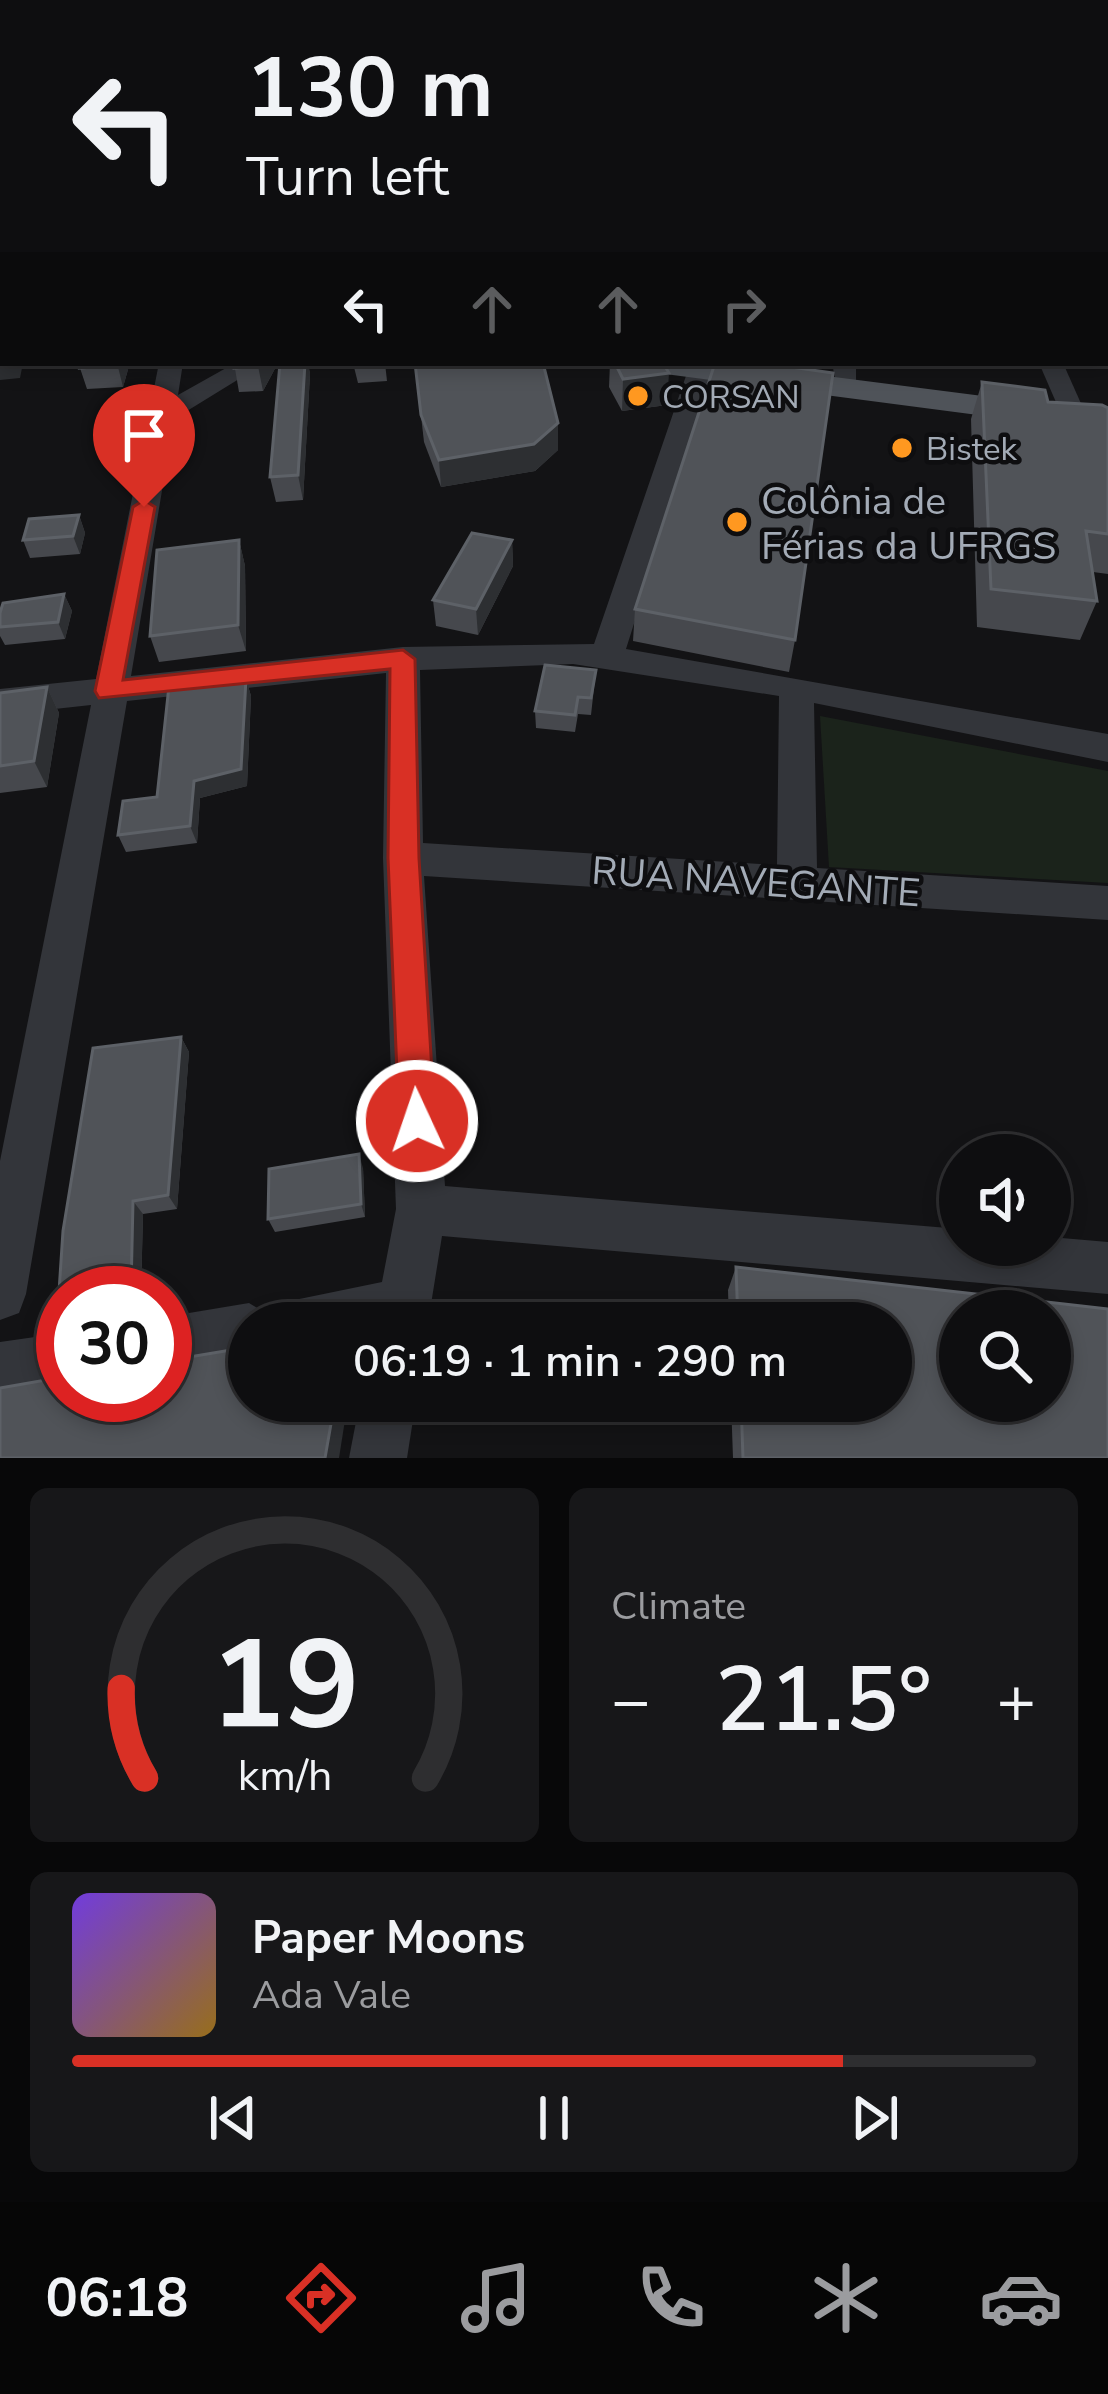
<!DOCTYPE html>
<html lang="en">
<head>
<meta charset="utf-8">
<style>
	body { margin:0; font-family:"Nunito Sans",sans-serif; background:#171719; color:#f1f3f6; height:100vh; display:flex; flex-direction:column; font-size:45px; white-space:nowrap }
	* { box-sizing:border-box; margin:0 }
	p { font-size:39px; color:#9b9c9f }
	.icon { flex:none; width:66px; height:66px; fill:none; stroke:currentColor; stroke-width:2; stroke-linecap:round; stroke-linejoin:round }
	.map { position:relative; height:1458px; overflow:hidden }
	.side { display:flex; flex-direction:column; gap:30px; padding:30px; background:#080809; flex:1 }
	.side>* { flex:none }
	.hud { position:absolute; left:0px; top:0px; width:1110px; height:366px; box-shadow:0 6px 18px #0003,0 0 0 3px #2e2e30; background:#0e0e10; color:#f1f3f6; overflow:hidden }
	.fabs { position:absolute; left:939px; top:1134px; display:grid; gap:24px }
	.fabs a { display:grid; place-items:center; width:132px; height:132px; border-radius:50%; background:#0e0e10; box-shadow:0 6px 18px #0003,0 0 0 3px #2e2e30; font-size:60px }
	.speed { position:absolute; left:36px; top:1266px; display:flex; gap:24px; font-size:60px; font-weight:700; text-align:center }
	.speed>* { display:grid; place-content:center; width:156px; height:156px; border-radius:50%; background:#0e0e10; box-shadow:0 6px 18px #0003,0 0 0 3px #2e2e30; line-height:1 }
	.speed .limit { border:18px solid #d22; background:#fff; color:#111 }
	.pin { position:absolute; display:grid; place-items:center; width:102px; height:102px; color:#fff; margin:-123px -51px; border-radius:50% 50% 50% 0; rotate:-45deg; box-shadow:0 0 12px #0007 }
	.pin .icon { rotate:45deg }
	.me { position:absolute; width:132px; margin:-66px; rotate:357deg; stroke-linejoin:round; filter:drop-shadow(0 0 9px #0008) }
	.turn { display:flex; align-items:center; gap:42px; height:252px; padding:0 48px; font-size:54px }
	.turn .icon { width:156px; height:156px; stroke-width:2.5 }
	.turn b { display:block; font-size:84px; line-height:102px }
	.lanes { display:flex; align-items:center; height:114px; padding:0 48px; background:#0003; justify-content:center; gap:60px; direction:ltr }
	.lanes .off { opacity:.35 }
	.big { font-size:90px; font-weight:600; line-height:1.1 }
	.side .tile { flex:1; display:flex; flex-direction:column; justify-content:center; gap:18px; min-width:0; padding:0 42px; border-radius:18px; background:#171719 }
	.side .dial { align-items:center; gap:0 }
	.dial svg { height:312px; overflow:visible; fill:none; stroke:#2e2e30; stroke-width:7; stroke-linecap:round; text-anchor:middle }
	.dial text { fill:#f1f3f6; stroke:none }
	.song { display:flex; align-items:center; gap:36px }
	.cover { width:144px; height:144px; border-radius:18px; background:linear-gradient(135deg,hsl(260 70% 55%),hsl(40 70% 35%)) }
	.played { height:12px; border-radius:6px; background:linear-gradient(90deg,#d93025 80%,#2e2e30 80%) }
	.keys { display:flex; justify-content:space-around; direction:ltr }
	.heat { display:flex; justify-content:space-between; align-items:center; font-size:66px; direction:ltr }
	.side .tiles { flex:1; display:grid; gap:30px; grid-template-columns:1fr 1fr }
	.tile:last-child { grid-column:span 2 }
	.trip { position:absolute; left:228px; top:1302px; width:684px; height:120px; border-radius:60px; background:#0e0e10; box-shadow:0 6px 18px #0003,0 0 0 3px #2e2e30; font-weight:600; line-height:120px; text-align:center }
	.tabs { display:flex; height:192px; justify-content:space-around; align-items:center; background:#060606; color:#9b9c9f }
	.tabs .icon { width:84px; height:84px }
	.tabs .current { color:#d93025 }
	.tabs b { font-size:54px; color:#f1f3f6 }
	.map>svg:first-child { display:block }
</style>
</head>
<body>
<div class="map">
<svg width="1108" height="1458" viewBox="0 0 1108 1458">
	<rect width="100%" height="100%" fill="#131315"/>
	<path fill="#1b231b" d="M820,716L1108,771V883L829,867Z"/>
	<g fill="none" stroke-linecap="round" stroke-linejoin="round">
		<g fill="#33353a" fill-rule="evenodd">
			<rect x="232" y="0" width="14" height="3"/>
			<rect x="645" y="0" width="14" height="3"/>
			<path d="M766,0H780L781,3H767Z"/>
			<path d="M862,0H925L927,3H864Z"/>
			<path d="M996,0H1010L1012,3H998Z"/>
			<rect x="1107" y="10" width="1" height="8"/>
			<path d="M1107,156L1108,157V169L1107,168Z"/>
			<path d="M159,363H183L178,395L235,363H265L174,419L131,676L403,647L594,644L688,370L703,363L714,370L626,649L1108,734V762L814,703L817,868L1108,886V920L424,876L445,1186L960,1229V1245H1050V1237L1108,1242V1294L442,1236L428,1323H249V1357L165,1371V1317L249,1303L270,1316L275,1304L382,1282L396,1209L383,858L386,673L127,701L26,1294L19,1313L0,1320V1161L91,705L0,715V689L96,679ZM573,664L779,696L777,865L423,843L420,670Z"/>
			<path d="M832,363H856V394H838Z"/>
			<path d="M1039,363H1063L1087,417L1083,423H1065Z"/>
			<path d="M63,1333V1387L0,1398V1342Z"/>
			<path d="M360,1401H416L407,1458H349Z"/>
		</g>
		<g fill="#4f5359" fill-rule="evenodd">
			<path d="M104,0H122L103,3Z"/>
			<path d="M3,236V257L0,258V237Z"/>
			<path d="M634,363H724L1108,412V432L650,372Z"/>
		</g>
	</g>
	<g fill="#46484d" fill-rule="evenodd">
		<path d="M121,0H220L221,3H122Z"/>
		<path d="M82,363H140L139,365L129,366L123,387L87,389L80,368Z"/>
		<path d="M234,363H278L263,391L239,392Z"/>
		<path d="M280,363H308L310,374L303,500L276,502L270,477Z"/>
		<path d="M353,363H385L387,381L358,383Z"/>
		<path d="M415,363L558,450L535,471L441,487L424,442Z"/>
		<path d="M610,363H663L667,405L622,411L609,387Z"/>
		<path d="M982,382L1048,402L1108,408V574L1093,572L1097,601L1080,640L977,627L971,419Z"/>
		<path d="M79,515L85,533L80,554L30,558L23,540Z"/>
		<path d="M239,540L245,566L246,651L159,662L150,636Z"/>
		<path d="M512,540L513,566L478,635L436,626L433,600Z"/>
		<path d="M64,594L72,611L65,639L5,645L0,636V613Z"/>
		<path d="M635,609L795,640L789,672L633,641Z"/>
		<path d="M596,670L591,715L578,714L575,732L536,728L535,711Z"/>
		<path d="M246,679L251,696L247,786L200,798L197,843L126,852L118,835L157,797Z"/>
		<path d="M47,687L59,713L47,787L0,793V693Z"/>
		<path d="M181,1037L189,1052L177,1209L143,1214L141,1293H63Z"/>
		<path d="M363,1168L365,1217L275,1232L268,1219Z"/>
		<path d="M736,1267L1108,1309V1458H733L731,1401H891V1323H729L728,1290ZM960,1311H1050V1401H960Z"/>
	</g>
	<g fill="#2d2f32">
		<path d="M3,357V363H23L20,378L0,380V358Z"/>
		<path d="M117,363H128L129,366L123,387Z"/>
		<path d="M199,363H221L201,369Z"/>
		<path d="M259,363H278L263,391L258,366Z"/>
		<path d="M305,363H308L310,374L303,500L298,475Z"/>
		<path d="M669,373L667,405L622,411L623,379Z"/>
		<path d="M558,423V450L535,471L441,487L439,460Z"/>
		<path d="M79,515L85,533L80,554L73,536Z"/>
		<path d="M239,540L245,566L246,651L238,625Z"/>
		<path d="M512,540L513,566L478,635L476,609Z"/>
		<path d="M64,594L72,611L65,639L58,622Z"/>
		<path d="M246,679L251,696L247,786L200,798L197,843L190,826L194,781Z"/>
		<path d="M47,687L59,713L47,787L34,761Z"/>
		<path d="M181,1037L189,1052L177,1209L168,1195Z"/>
		<path d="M359,1154L363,1168L365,1217L361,1204Z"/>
		<path d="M133,1201L143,1214L141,1293H118Z"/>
		<path d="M335,1401H348L339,1458H325Z"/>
	</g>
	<g fill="#505358" stroke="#5d6167" stroke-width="3" fill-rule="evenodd">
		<path d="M517,0H631V3H516Z"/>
		<path d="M0,270L3,271V357L0,358Z"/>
		<path d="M82,363H117L116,365L80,368Z"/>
		<path d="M234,363H259L258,366L234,368Z"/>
		<path d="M280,363H305L298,475L270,477Z"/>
		<path d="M415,363H543L558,423L534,444L439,460L421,415Z"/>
		<path d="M615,363H663L669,373L623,379Z"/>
		<path d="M715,363H763L833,373L795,640L635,609Z"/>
		<path d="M982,382L1045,390L1048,402L1102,405L1108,408V534L1086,531L1097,601L991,589Z"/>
		<path d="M79,515L73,536L23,540L29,519Z"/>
		<path d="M472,533L512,540L476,609L433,600Z"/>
		<path d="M239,540L238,625L150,636L157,550Z"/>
		<path d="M64,594L58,622L0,627V613L3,603Z"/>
		<path d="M545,665L596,670L591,698L578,697L575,715L535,711Z"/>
		<path d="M246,679L241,769L194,781L190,826L118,835L123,801L157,797L169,686Z"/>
		<path d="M47,687L34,761L0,766V693Z"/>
		<path d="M181,1037L168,1195L133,1201L131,1290L118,1293H63V1306L58,1307L63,1231L93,1048Z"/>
		<path d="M359,1154L361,1204L268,1219L269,1169Z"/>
		<path d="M736,1267L1108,1309V1458H743L741,1401H891V1323H738ZM960,1311H1050V1401H960Z"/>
		<path d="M249,1347V1401H335L325,1458H0V1388L63,1377V1395H165V1361Z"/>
	</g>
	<path fill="#d93025" stroke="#8d1f18" stroke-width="3" d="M144,500L155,507L123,680L403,650L415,659L419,858L435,1121L430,1134L417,1139L404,1134L399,1121L388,858L390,669L99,698L95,691L133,507Z"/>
	<g fill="#ff9820" stroke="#0e0e10" stroke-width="4.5">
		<circle cx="638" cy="396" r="12"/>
		<circle cx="902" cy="448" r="12"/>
		<circle cx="737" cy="522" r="12"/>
	</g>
	<g text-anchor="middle" stroke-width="9" stroke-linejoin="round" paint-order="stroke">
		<g font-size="33" fill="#a3abb6" stroke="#0e0e10" text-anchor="start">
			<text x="662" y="408">CORSAN</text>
			<text x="926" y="460">Bistek</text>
		</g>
		<g font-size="39" fill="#a3abb6" stroke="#0e0e10" text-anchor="start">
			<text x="761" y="514">Colônia de<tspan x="761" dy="45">Férias da UFRGS</tspan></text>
		</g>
		<g font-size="39" fill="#a3abb6" stroke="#0e0e10">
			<text transform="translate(756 881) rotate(4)" y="14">RUA NAVEGANTE</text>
		</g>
	</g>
</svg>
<div class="fabs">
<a><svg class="icon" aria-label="sound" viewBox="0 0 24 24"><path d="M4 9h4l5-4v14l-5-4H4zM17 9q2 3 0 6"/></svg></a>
<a><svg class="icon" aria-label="search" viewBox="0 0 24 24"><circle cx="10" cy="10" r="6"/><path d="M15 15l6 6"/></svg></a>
</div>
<div class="speed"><div class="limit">30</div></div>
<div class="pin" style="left:144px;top:507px;background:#d93025"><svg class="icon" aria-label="arrive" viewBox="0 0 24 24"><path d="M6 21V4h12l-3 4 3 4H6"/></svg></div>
<svg class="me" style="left:417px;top:1121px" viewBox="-20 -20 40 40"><circle r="17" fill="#d93025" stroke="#fff" stroke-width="3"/><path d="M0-11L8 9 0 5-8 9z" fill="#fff"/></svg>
<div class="trip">06:19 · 1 min · 290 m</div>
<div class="hud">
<div class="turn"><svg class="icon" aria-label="left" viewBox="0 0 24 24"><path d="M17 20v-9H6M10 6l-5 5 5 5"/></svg><div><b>130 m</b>Turn left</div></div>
<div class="lanes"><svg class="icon" aria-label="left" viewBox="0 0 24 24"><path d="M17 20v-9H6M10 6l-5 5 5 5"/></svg><svg class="icon off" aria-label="ahead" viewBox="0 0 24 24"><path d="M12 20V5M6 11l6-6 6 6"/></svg><svg class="icon off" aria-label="ahead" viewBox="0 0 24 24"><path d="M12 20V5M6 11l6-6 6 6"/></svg><svg class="icon off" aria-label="right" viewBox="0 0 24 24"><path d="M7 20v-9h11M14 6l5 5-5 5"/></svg></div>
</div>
</div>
<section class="side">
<div class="tiles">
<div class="tile dial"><svg viewBox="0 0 100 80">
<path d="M14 69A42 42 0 1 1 86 69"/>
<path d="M14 69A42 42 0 0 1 8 46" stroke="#d93025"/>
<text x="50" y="56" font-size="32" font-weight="700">19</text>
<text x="50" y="72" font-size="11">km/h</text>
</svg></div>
<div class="tile"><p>Climate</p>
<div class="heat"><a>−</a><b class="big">21.5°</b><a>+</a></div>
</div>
<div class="tile">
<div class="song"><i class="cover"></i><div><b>Paper Moons</b><p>Ada Vale</p></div></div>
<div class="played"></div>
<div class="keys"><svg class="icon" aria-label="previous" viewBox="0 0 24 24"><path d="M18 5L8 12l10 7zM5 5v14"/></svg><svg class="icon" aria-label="pause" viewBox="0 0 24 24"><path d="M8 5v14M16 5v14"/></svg><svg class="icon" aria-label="next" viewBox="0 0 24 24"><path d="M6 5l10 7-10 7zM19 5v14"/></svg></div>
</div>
</div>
</section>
<nav class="tabs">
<b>06:18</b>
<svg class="icon current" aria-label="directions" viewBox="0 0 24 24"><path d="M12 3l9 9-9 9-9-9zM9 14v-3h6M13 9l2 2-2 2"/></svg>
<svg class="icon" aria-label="music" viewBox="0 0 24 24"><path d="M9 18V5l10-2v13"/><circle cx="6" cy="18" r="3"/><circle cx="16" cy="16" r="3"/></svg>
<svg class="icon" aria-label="phone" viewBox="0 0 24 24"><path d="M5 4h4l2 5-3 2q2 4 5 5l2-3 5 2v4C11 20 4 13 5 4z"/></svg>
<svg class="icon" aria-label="climate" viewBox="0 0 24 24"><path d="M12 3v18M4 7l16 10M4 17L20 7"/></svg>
<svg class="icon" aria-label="car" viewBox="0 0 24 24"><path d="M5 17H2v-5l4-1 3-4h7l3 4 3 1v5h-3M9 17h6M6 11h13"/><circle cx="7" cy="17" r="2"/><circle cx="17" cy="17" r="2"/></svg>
</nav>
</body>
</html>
